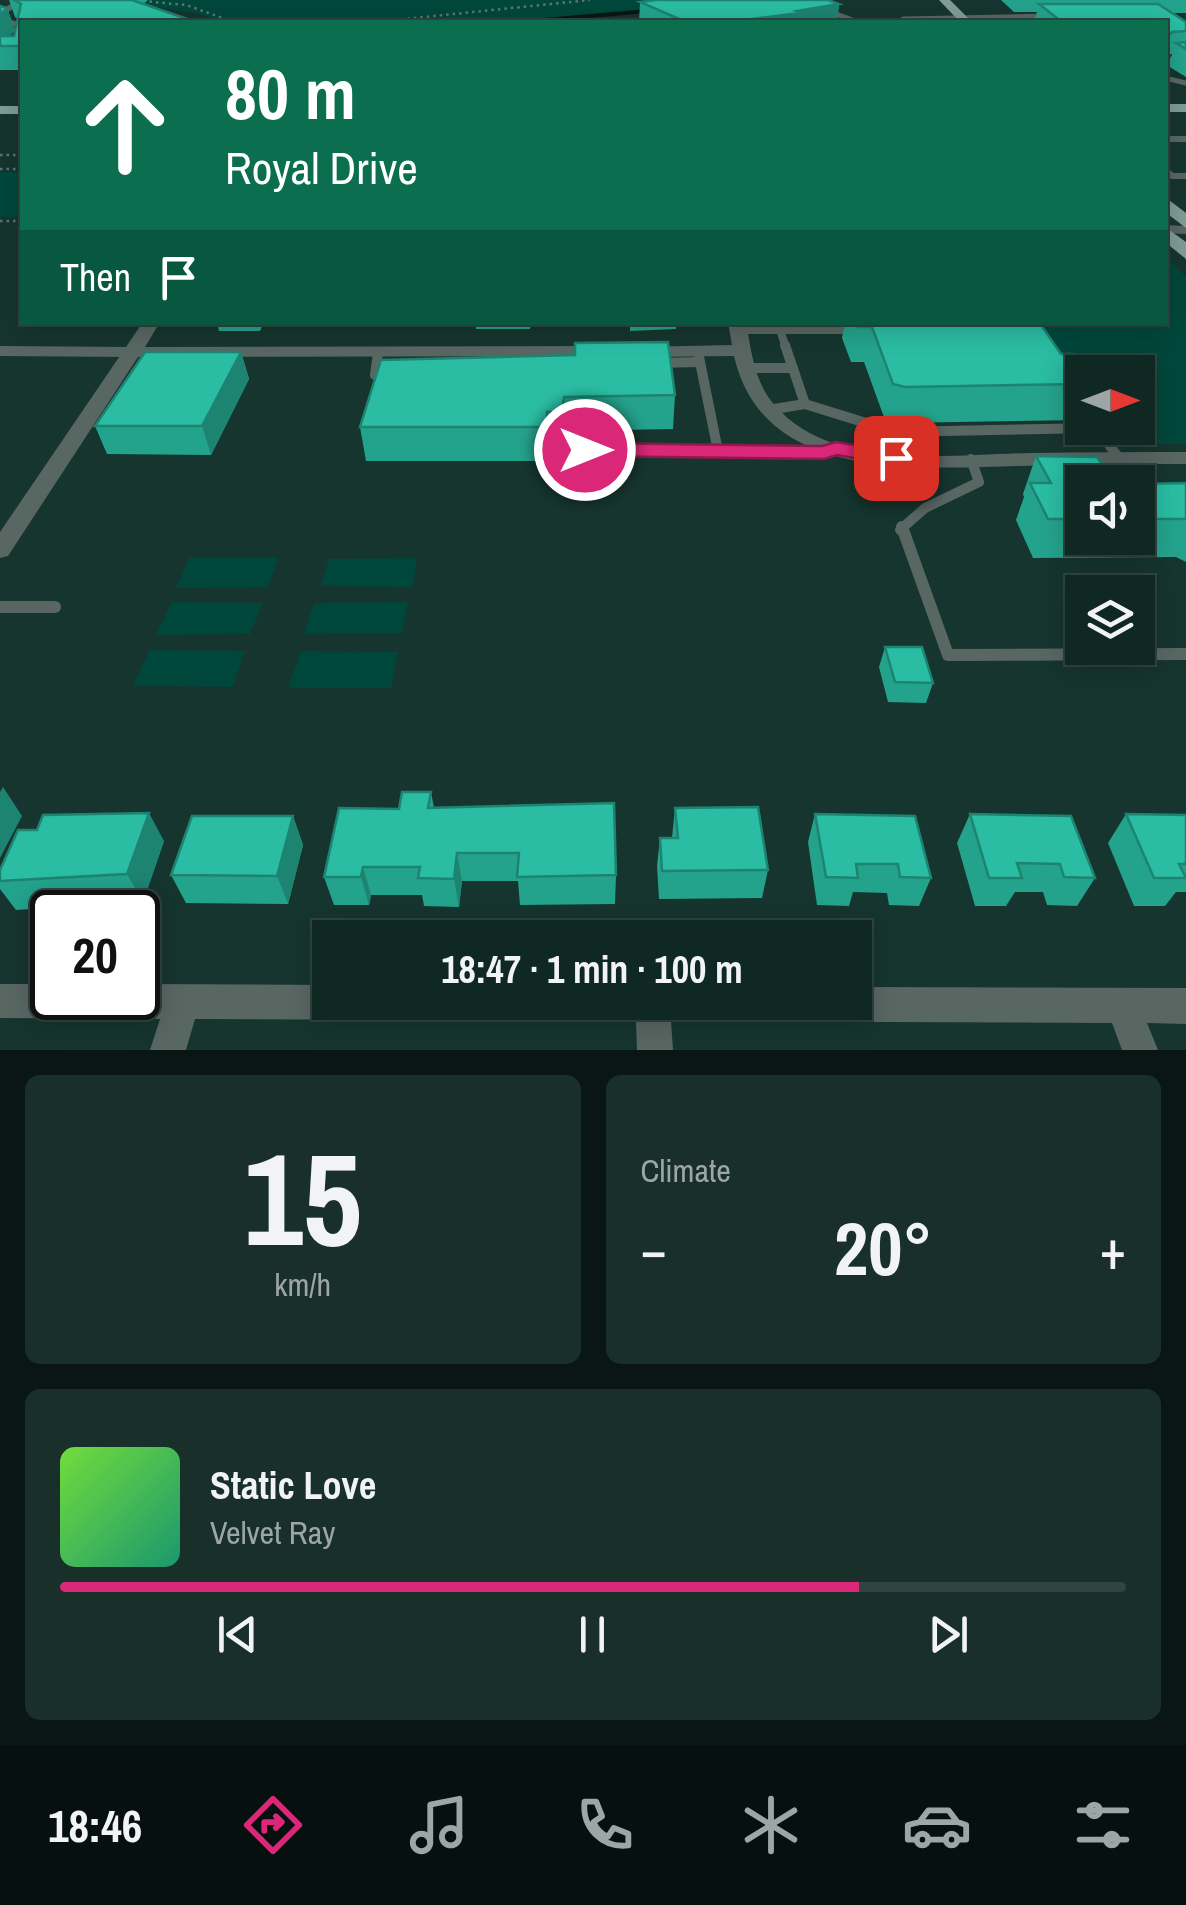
<!DOCTYPE html>
<html lang="en">
<head>
<meta charset="utf-8">
<style>
	body { margin:0; font-family:"Archivo Narrow",sans-serif; background:#19302a; color:#f1f3f6; height:100vh; display:flex; flex-direction:column; font-size:38px; white-space:nowrap }
	* { box-sizing:border-box; margin:0 }
	p { font-size:32px; color:#9ca6a5 }
	.icon { flex:none; width:55px; height:55px; fill:none; stroke:currentColor; stroke-width:2; stroke-linecap:round; stroke-linejoin:round }
	.map { position:relative; height:1050px; overflow:hidden }
	.sheet { display:flex; flex-direction:column; gap:25px; padding:25px; background:#091613; flex:1 }
	.sheet>* { flex:none }
	.banner { position:absolute; left:20px; top:20px; width:1148px; height:305px; border-radius:0px; box-shadow:0 5px 25px #0003,0 0 0 2px #304440; background:#0b6e4f; color:#fff; overflow:hidden }
	.needle { width:65px; rotate:90deg }
	.tools { position:absolute; left:1065px; top:355px; display:grid; gap:20px }
	.tools a { display:grid; place-items:center; width:90px; height:90px; border-radius:0px; background:#102822; box-shadow:0 5px 25px #0003,0 0 0 2px #304440; font-size:50px }
	.speed { position:absolute; left:30px; top:890px; display:flex; gap:20px; font-size:50px; font-weight:700; text-align:center }
	.speed>* { display:grid; place-content:center; width:130px; height:130px; border-radius:50%; background:#102822; box-shadow:0 5px 25px #0003,0 0 0 2px #304440; line-height:1 }
	.speed .limit { border:5px solid #111; border-radius:15px; background:#fff; color:#111 }
	.pin { position:absolute; display:grid; place-items:center; width:85px; height:85px; color:#fff; margin:-42px; border-radius:20px; box-shadow:0 5px 15px #0006 }
	.me { position:absolute; width:110px; margin:-55px; rotate:90deg; stroke-linejoin:round; filter:drop-shadow(0 0 8px #0008) }
	.turn { display:flex; align-items:center; gap:35px; height:210px; padding:0 40px; font-size:45px }
	.turn .icon { width:130px; height:130px; stroke-width:2.5 }
	.turn b { display:block; font-size:70px; line-height:85px }
	.then { display:flex; align-items:center; height:95px; padding:0 40px; background:#0003; gap:20px; font-size:38px }
	.big { font-size:75px; font-weight:700; line-height:1.1 }
	.sheet .tile { flex:1; display:flex; flex-direction:column; justify-content:center; gap:15px; min-width:0; padding:0 35px; border-radius:15px; background:#19302a }
	.sheet .dial { align-items:center; gap:0 }
	.dial b { font-size:130px; line-height:1 }
	.song { display:flex; align-items:center; gap:30px }
	.cover { width:120px; height:120px; border-radius:15px; background:linear-gradient(135deg,hsl(100 70% 55%),hsl(160 70% 35%)) }
	.played { height:10px; border-radius:5px; background:linear-gradient(90deg,#db2777 75%,#304440 75%) }
	.keys { display:flex; justify-content:space-around; direction:ltr }
	.heat { display:flex; justify-content:space-between; align-items:center; font-size:55px; direction:ltr }
	.sheet .tiles { flex:1; display:grid; gap:25px; grid-template-columns:1fr 1fr }
	.tile:last-child { grid-column:span 2 }
	.trip { position:absolute; left:312px; top:920px; width:560px; height:100px; border-radius:0px; background:#102822; box-shadow:0 5px 25px #0003,0 0 0 2px #304440; font-weight:700; line-height:100px; text-align:center }
	.dock { display:flex; height:160px; justify-content:space-around; align-items:center; background:#06100e; color:#9ca6a5 }
	.dock .icon { width:70px; height:70px }
	.dock .selected { color:#db2777 }
	.dock b { font-size:45px; color:#f1f3f6 }
	.map>svg:first-child { display:block }
</style>
</head>
<body>
<div class="map">
<svg width="1186" height="1050" viewBox="0 0 1186 1050">
	<rect width="100%" height="100%" fill="#16352e"/>
	<g fill="#00473b">
		<path d="M109,0H736L559,22H222L194,13Z"/>
		<rect x="0" y="172" width="22" height="45"/>
		<path d="M1165,255L1186,277V444H1122L1111,428H1138V372H1082V385L1041,323L1165,322Z"/>
		<path d="M189,558H278L268,587L176,588Z"/>
		<path d="M417,558L412,587L321,586L329,559Z"/>
		<path d="M172,602L263,603L250,634L156,635Z"/>
		<path d="M408,602L402,633L304,634L314,603Z"/>
		<path d="M150,650L245,651L233,687L133,685Z"/>
		<path d="M301,651L398,652L391,688H288Z"/>
	</g>
	<g fill="none" stroke-linecap="round" stroke-linejoin="round">
		<path stroke="#071814" stroke-width="4" d="M521,22L648,11"/>
		<g stroke="#5c7770" stroke-width="2.5" stroke-dasharray="2.5 4" stroke-linecap="butt">
			<path d="M143,1L186,5L234,22"/>
			<path d="M375,22L590,0"/>
			<path d="M0,155H22"/>
			<path d="M0,169H22"/>
			<path d="M0,221H22"/>
		</g>
		<g stroke="#596763" stroke-width="5">
			<path d="M798,0L858,22"/>
			<path d="M0,19L22,26"/>
			<path d="M903,19L1049,16"/>
			<path d="M1165,60L1186,59"/>
			<path d="M1165,78L1186,83"/>
		</g>
		<g stroke="#596763" stroke-width="6">
			<path d="M1165,139H1186"/>
			<path d="M1165,169L1172,176H1186"/>
		</g>
		<g stroke="#596763" stroke-width="8">
			<path d="M739,330H854"/>
			<path d="M780,330L786,348"/>
		</g>
		<g stroke="#596763" stroke-width="10">
			<path d="M785,345L805,404"/>
			<path d="M0,351L132,352"/>
			<path d="M378,353L375,375L388,378"/>
			<path d="M699,357L718,451"/>
			<path d="M659,363L699,362"/>
			<path d="M747,368H793"/>
			<path d="M768,410L805,404L895,432L1097,428"/>
			<path d="M1098,430L1119,458"/>
			<path d="M895,432L901,458"/>
			<path d="M585,449L824,452L836,448"/>
			<path d="M900,530L925,508L979,482L971,459"/>
		</g>
		<g stroke="#596763" stroke-width="12">
			<path d="M902,527L948,655L1186,654"/>
			<path d="M0,607H55"/>
		</g>
		<g fill="#596763" fill-rule="evenodd">
			<path d="M18,0H28L0,17V10Z"/>
			<path d="M1165,225L1186,226V234L1165,233Z"/>
			<path d="M143,322H160L145,347L603,346L612,351L603,356L138,357L8,556L0,558V532Z"/>
			<path d="M728,322H746C751,349 754,380 772,402C830,474 952,454 1033,453C1084,452 1135,452 1186,452V464C1130,464 1074,464 1018,466C917,468 763,483 734,356L640,357L631,352L640,347L732,345Z"/>
			<path d="M0,984H52V998H138V984L330,985V1002H855V987L1186,988V1024L1147,1023L1158,1050H1122L1112,1023L671,1021L673,1050H637L636,1021L195,1019L186,1050H150L160,1019L0,1018Z"/>
		</g>
		<g fill="#819d96" fill-rule="evenodd">
			<path d="M939,0H950L972,22H960Z"/>
			<rect x="1165" y="104" width="21" height="8"/>
			<rect x="0" y="106" width="22" height="8"/>
			<path d="M1165,197L1186,213V228L1165,212Z"/>
			<path d="M1165,227L1186,242V259L1165,242Z"/>
		</g>
	</g>
	<g fill="#24a38c">
		<path d="M9,0H148L143,4L190,20V22H22V70H0V6L7,8L15,30L10,36H14L18,19L15,17Z"/>
		<path d="M1001,0H1186V13H1172L1186,22V77L1168,66L1172,54H1165V22H1034L1037,12H1014Z"/>
		<path d="M640,2L839,4L837,22H639Z"/>
		<path d="M217,322H264L260,331H219Z"/>
		<path d="M475,322H531L530,329H476Z"/>
		<path d="M630,322H677L676,329L630,331Z"/>
		<path d="M845,322H1039L1061,354L1082,372V412L1080,420L896,423L885,420L864,362H851L842,338Z"/>
		<path d="M241,352L249,379L211,455L107,454L95,426Z"/>
		<path d="M381,360L675,395L673,429L564,431L563,447L549,446L548,461H366L360,427Z"/>
		<path d="M1036,456L1082,482V538H1138V484L1186,483V562L1176,557L1033,558L1016,520L1024,497L1023,494Z"/>
		<path d="M885,647L933,683L926,703L888,702L879,667Z"/>
		<path d="M431,792L434,808L616,875L615,904L520,905L518,881H462L459,907L424,906L422,895H371L369,905H334L324,877L399,809Z"/>
		<path d="M675,808L768,870L762,898L659,899L657,866L660,838H672Z"/>
		<path d="M815,814L931,878L919,906L889,905L887,893L853,892L849,906L817,905L808,842Z"/>
		<path d="M970,814L1095,878L1077,906L1047,905L1043,892H1015L1006,906H975L957,843Z"/>
		<path d="M1126,814L1186,815V892H1176L1165,906H1134L1108,843Z"/>
		<path d="M293,816L303,845L288,904L186,903L171,875Z"/>
		<path d="M164,841L143,902L16,910L0,889V870Z"/>
	</g>
	<g fill="#1d8472">
		<path d="M839,4L837,22H727L796,11Z"/>
		<path d="M7,8L15,30L0,46V15Z"/>
		<path d="M241,352L249,379L211,455L202,426Z"/>
		<path d="M564,397V431L563,447L562,412Z"/>
		<path d="M547,412L549,446L548,461L547,427Z"/>
		<path d="M3,787L22,816L0,858V792Z"/>
		<path d="M149,813L164,841L143,902L127,874Z"/>
		<path d="M293,816L303,845L288,904L277,876Z"/>
		<path d="M457,853L462,881L459,907L454,879Z"/>
		<path d="M363,867L371,895L369,905L361,877Z"/>
	</g>
	<g fill="#2abda3" stroke="#1d8472" stroke-width="2.5">
		<path d="M14,0H132L190,20L177,22H22V46H0V36H14L21,4Z"/>
		<path d="M656,0H828L839,4L796,11L800,13L727,22H686L640,2Z"/>
		<path d="M1039,4H1158L1186,22V31L1172,32L1167,37L1165,36V22H1062Z"/>
		<path d="M0,6L7,8L0,15Z"/>
		<path d="M1186,42V49L1176,43Z"/>
		<path d="M856,322H1039L1061,354H1073L1086,372H1082V384L905,387L893,384L872,327H858Z"/>
		<path d="M668,342L675,395L564,397L562,412H547V427H360L381,360L575,355V343Z"/>
		<path d="M145,352H241L202,426H95Z"/>
		<path d="M1036,456L1097,457L1115,482H1082V519H1048L1030,483H1051Z"/>
		<path d="M1186,483V519H1138V484Z"/>
		<path d="M885,647H922L933,683L895,682Z"/>
		<path d="M402,792H431L428,808L614,803L616,875L517,877L519,853H457L454,879L418,878L420,867H363L361,877H324L339,808L399,809Z"/>
		<path d="M758,807L768,870L662,871L660,838H678L675,808Z"/>
		<path d="M149,813L127,874L0,881V870L18,830H37L43,815Z"/>
		<path d="M815,814L915,816L931,878L900,877L898,864H856L858,878L826,877Z"/>
		<path d="M970,814L1071,816L1095,878L1064,877L1060,864L1017,863L1022,878H989Z"/>
		<path d="M1126,814L1186,815V864H1179L1186,878H1154Z"/>
		<path d="M192,816H293L277,876L171,875Z"/>
	</g>
	<path fill="#db2777" stroke="#8e194d" stroke-width="2.5" d="M836,442L896,452L906,458L896,465L837,455L824,459L585,456L575,450L585,443L822,446Z"/>
</svg>
<div class="tools">
<a><svg class="needle" viewBox="-14 -14 28 28"><path d="M0-13l5 13h-10z" fill="#e53935"/><path d="M0 13l5-13h-10z" fill="#9ca6a5"/></svg></a>
<a><svg class="icon" aria-label="sound" viewBox="0 0 24 24"><path d="M4 9h4l5-4v14l-5-4H4zM17 9q2 3 0 6"/></svg></a>
<a><svg class="icon" aria-label="layers" viewBox="0 0 24 24"><path d="M12 4l9 5-9 5-9-5zM3 14l9 5 9-5"/></svg></a>
</div>
<div class="speed"><div class="limit">20</div></div>
<div class="pin" style="left:896px;top:458px;background:#d93025"><svg class="icon" aria-label="arrive" viewBox="0 0 24 24"><path d="M6 21V4h12l-3 4 3 4H6"/></svg></div>
<svg class="me" style="left:585px;top:450px" viewBox="-20 -20 40 40"><circle r="17" fill="#db2777" stroke="#fff" stroke-width="3"/><path d="M0-11L8 9 0 5-8 9z" fill="#fff"/></svg>
<div class="trip">18:47 · 1 min · 100 m</div>
<div class="banner">
<div class="turn"><svg class="icon" aria-label="ahead" viewBox="0 0 24 24"><path d="M12 20V5M6 11l6-6 6 6"/></svg><div><b>80 m</b>Royal Drive</div></div>
<div class="then">Then<svg class="icon" aria-label="arrive" viewBox="0 0 24 24"><path d="M6 21V4h12l-3 4 3 4H6"/></svg></div>
</div>
</div>
<section class="sheet">
<div class="tiles">
<div class="tile dial"><b>15</b><p>km/h</p></div>
<div class="tile"><p>Climate</p>
<div class="heat"><a>−</a><b class="big">20°</b><a>+</a></div>
</div>
<div class="tile">
<div class="song"><i class="cover"></i><div><b>Static Love</b><p>Velvet Ray</p></div></div>
<div class="played"></div>
<div class="keys"><svg class="icon" aria-label="previous" viewBox="0 0 24 24"><path d="M18 5L8 12l10 7zM5 5v14"/></svg><svg class="icon" aria-label="pause" viewBox="0 0 24 24"><path d="M8 5v14M16 5v14"/></svg><svg class="icon" aria-label="next" viewBox="0 0 24 24"><path d="M6 5l10 7-10 7zM19 5v14"/></svg></div>
</div>
</div>
</section>
<nav class="dock">
<b>18:46</b>
<svg class="icon selected" aria-label="directions" viewBox="0 0 24 24"><path d="M12 3l9 9-9 9-9-9zM9 14v-3h6M13 9l2 2-2 2"/></svg>
<svg class="icon" aria-label="music" viewBox="0 0 24 24"><path d="M9 18V5l10-2v13"/><circle cx="6" cy="18" r="3"/><circle cx="16" cy="16" r="3"/></svg>
<svg class="icon" aria-label="phone" viewBox="0 0 24 24"><path d="M5 4h4l2 5-3 2q2 4 5 5l2-3 5 2v4C11 20 4 13 5 4z"/></svg>
<svg class="icon" aria-label="climate" viewBox="0 0 24 24"><path d="M12 3v18M4 7l16 10M4 17L20 7"/></svg>
<svg class="icon" aria-label="car" viewBox="0 0 24 24"><path d="M5 17H2v-5l4-1 3-4h7l3 4 3 1v5h-3M9 17h6M6 11h13"/><circle cx="7" cy="17" r="2"/><circle cx="17" cy="17" r="2"/></svg>
<svg class="icon" aria-label="filters" viewBox="0 0 24 24"><path d="M4 7h16M4 17h16"/><circle cx="9" cy="7" r="2"/><circle cx="15" cy="17" r="2"/></svg>
</nav>
</body>
</html>
